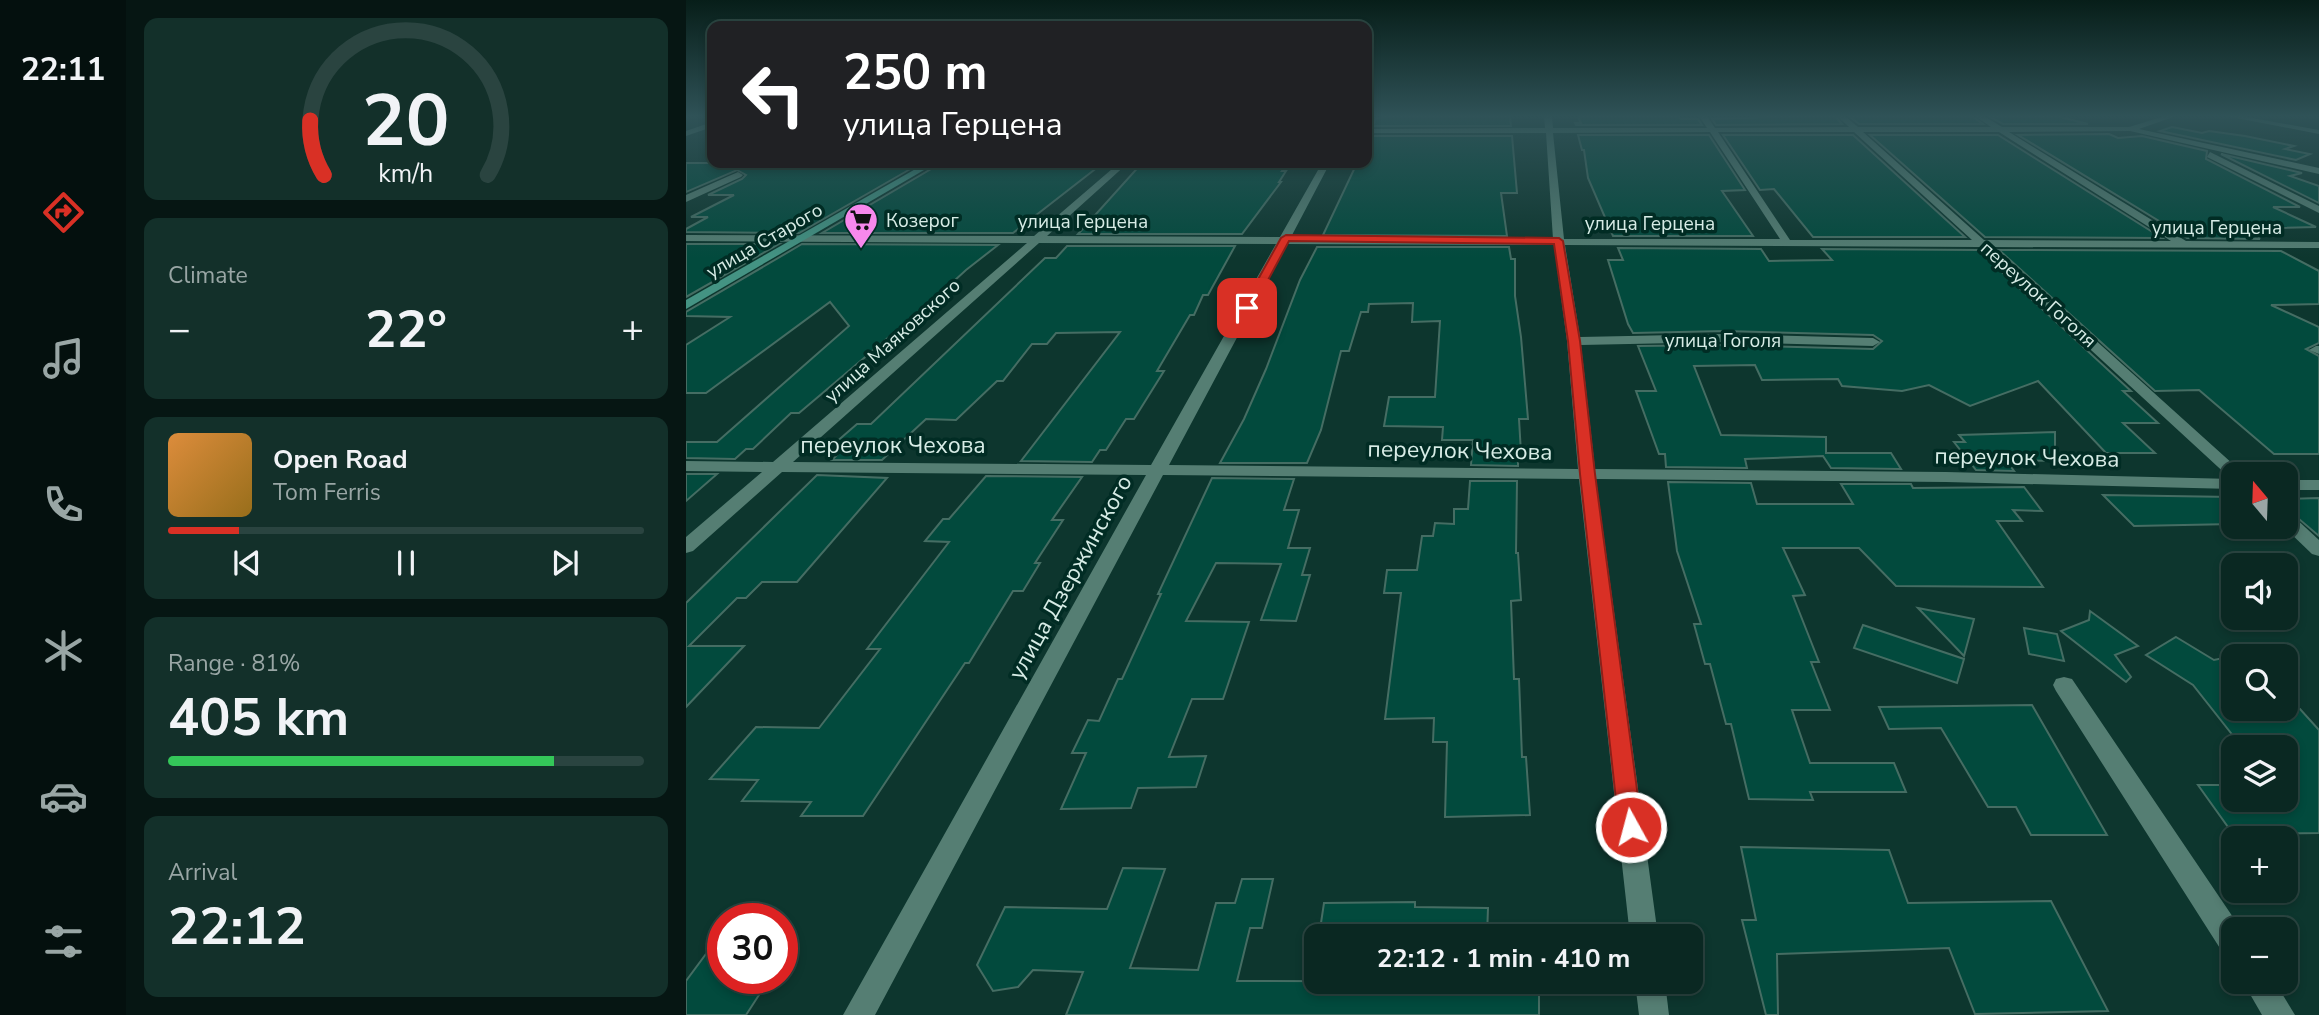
<!DOCTYPE html>
<html lang="en">
<head>
<meta charset="utf-8">
<style>
	body { margin:0; font-family:"Nunito Sans",sans-serif; background:#13302a; color:#f1f3f6; height:100vh; display:flex; flex-direction:column; font-size:26px; white-space:nowrap }
	* { box-sizing:border-box; margin:0 }
	p { font-size:23px; color:#99a6a5 }
	.icon { flex:none; width:38px; height:38px; fill:none; stroke:currentColor; stroke-width:2; stroke-linecap:round; stroke-linejoin:round }
	.map { position:relative; flex:1; overflow:hidden }
	.panel { display:flex; flex-direction:column; gap:18px; padding:18px; background:#061613; width:560px }
	.panel>* { flex:none }
	.banner { position:absolute; left:21px; top:21px; width:665px; height:147px; border-radius:14px; box-shadow:0 4px 10px #0003,0 0 0 2px #2a4440; background:#202124; color:#fff; overflow:hidden }
	.needle { width:46px; rotate:341deg }
	.buttons { position:absolute; left:1535px; top:462px; display:grid; gap:14px }
	.buttons a { display:grid; place-items:center; width:77px; height:77px; border-radius:14px; background:#0a2822; box-shadow:0 4px 10px #0003,0 0 0 2px #2a4440; font-size:35px }
	.speed { position:absolute; left:21px; top:903px; display:flex; gap:14px; font-size:35px; font-weight:700; text-align:center }
	.speed>* { display:grid; place-content:center; width:91px; height:91px; border-radius:50%; background:#0a2822; box-shadow:0 4px 10px #0003,0 0 0 2px #2a4440; line-height:1 }
	.speed .limit { border:10px solid #d22; background:#fff; color:#111 }
	.pin { position:absolute; display:grid; place-items:center; width:60px; height:60px; color:#fff; margin:-30px; border-radius:14px; box-shadow:0 4px 10px #0006 }
	.me { position:absolute; width:77px; margin:-38px; rotate:353deg; stroke-linejoin:round; filter:drop-shadow(0 0 5px #0008) }
	.turn { display:flex; align-items:center; gap:24px; height:147px; padding:0 21px; font-size:32px }
	.turn .icon { width:91px; height:91px; stroke-width:2.5 }
	.turn b { display:block; font-size:49px; line-height:60px }
	.big { font-size:52px; font-weight:700; line-height:1.1 }
	.panel .widget { flex:1; display:flex; flex-direction:column; justify-content:center; gap:10px; min-width:0; padding:0 24px; border-radius:14px; background:#13302a }
	.panel .dial { align-items:center; gap:0 }
	.dial svg { height:182px; overflow:visible; fill:none; stroke:#2a4440; stroke-width:7; stroke-linecap:round; text-anchor:middle }
	.dial text { fill:#f1f3f6; stroke:none }
	.song { display:flex; align-items:center; gap:21px }
	.cover { width:84px; height:84px; border-radius:10px; background:linear-gradient(135deg,hsl(30 70% 55%),hsl(40 70% 35%)) }
	.played { height:7px; border-radius:4px; background:linear-gradient(90deg,#d93025 15%,#2a4440 15%) }
	.keys { display:flex; justify-content:space-around; direction:ltr }
	.heat { display:flex; justify-content:space-between; align-items:center; font-size:38px; direction:ltr }
	.charge { height:10px; border-radius:5px; background:linear-gradient(90deg,#34c759 81%,#2a4440 0) }
	.trip { position:absolute; left:618px; top:924px; width:399px; height:70px; border-radius:14px; background:#0a2822; box-shadow:0 4px 10px #0003,0 0 0 2px #2a4440; font-weight:700; line-height:70px; text-align:center }
	main { display:flex; flex:1; min-height:0 }
	.tab-bar { display:flex; flex-direction:column; width:126px; justify-content:space-around; align-items:center; background:#04100e; color:#99a6a5 }
	.tab-bar .icon { width:49px; height:49px }
	.tab-bar .on { color:#d93025 }
	.tab-bar b { font-size:32px; color:#f1f3f6 }
	.map>svg:first-child { display:block }
</style>
</head>
<body>
<main>
<nav class="tab-bar">
<b>22:11</b>
<svg class="icon on" aria-label="directions" viewBox="0 0 24 24"><path d="M12 3l9 9-9 9-9-9zM9 14v-3h6M13 9l2 2-2 2"/></svg>
<svg class="icon" aria-label="music" viewBox="0 0 24 24"><path d="M9 18V5l10-2v13"/><circle cx="6" cy="18" r="3"/><circle cx="16" cy="16" r="3"/></svg>
<svg class="icon" aria-label="phone" viewBox="0 0 24 24"><path d="M5 4h4l2 5-3 2q2 4 5 5l2-3 5 2v4C11 20 4 13 5 4z"/></svg>
<svg class="icon" aria-label="climate" viewBox="0 0 24 24"><path d="M12 3v18M4 7l16 10M4 17L20 7"/></svg>
<svg class="icon" aria-label="car" viewBox="0 0 24 24"><path d="M5 17H2v-5l4-1 3-4h7l3 4 3 1v5h-3M9 17h6M6 11h13"/><circle cx="7" cy="17" r="2"/><circle cx="17" cy="17" r="2"/></svg>
<svg class="icon" aria-label="filters" viewBox="0 0 24 24"><path d="M4 7h16M4 17h16"/><circle cx="9" cy="7" r="2"/><circle cx="15" cy="17" r="2"/></svg>
</nav>
<section class="panel">
<div class="widget dial"><svg viewBox="0 0 100 80">
<path d="M14 69A42 42 0 1 1 86 69"/>
<path d="M14 69A42 42 0 0 1 8 45" stroke="#d93025"/>
<text x="50" y="56" font-size="32" font-weight="700">20</text>
<text x="50" y="72" font-size="11">km/h</text>
</svg></div>
<div class="widget"><p>Climate</p>
<div class="heat"><a>−</a><b class="big">22°</b><a>+</a></div>
</div>
<div class="widget">
<div class="song"><i class="cover"></i><div><b>Open Road</b><p>Tom Ferris</p></div></div>
<div class="played"></div>
<div class="keys"><svg class="icon" aria-label="previous" viewBox="0 0 24 24"><path d="M18 5L8 12l10 7zM5 5v14"/></svg><svg class="icon" aria-label="pause" viewBox="0 0 24 24"><path d="M8 5v14M16 5v14"/></svg><svg class="icon" aria-label="next" viewBox="0 0 24 24"><path d="M6 5l10 7-10 7zM19 5v14"/></svg></div>
</div>
<div class="widget"><p>Range · 81%</p><b class="big">405 km</b><div class="charge"></div></div>
<div class="widget"><p>Arrival</p><b class="big">22:12</b></div>
</section>
<div class="map">
<svg width="1633" height="1015" viewBox="0 0 1633 1015">
	<rect width="100%" height="100%" fill="#0d362e"/>
	<g fill="#024a3d" stroke="#456d63" stroke-width="2">
		<path d="M710,116L824,117L825,126H687L690,118Z"/>
		<path d="M904,116H992L995,119H1012L1016,125H890L889,123H895L892,117Z"/>
		<path d="M1116,116H1149L1156,124L1030,125L1026,119Z"/>
		<path d="M1163,116L1287,117L1297,124H1173Z"/>
		<path d="M1370,116L1402,124H1317L1304,117Z"/>
		<path d="M1486,127L1516,133L1523,131L1559,136L1608,146L1599,149L1624,154L1610,160L1474,131Z"/>
		<path d="M1423,134L1432,138L1456,136L1521,151L1520,159L1614,207H1587L1630,227L1555,229L1574,239L1501,238L1332,135Z"/>
		<path d="M892,135H1023L1059,190L1036,191L1067,236H927L902,178L898,150H896Z"/>
		<path d="M1037,135H1167L1279,237H1127L1088,189L1074,190Z"/>
		<path d="M1184,135H1312L1476,238L1299,237Z"/>
		<path d="M682,136H826L831,193H815L821,236L637,235L671,163H681Z"/>
		<path d="M1535,154L1616,173L1604,176L1633,186V203Z"/>
		<path d="M0,163H233V164L113,233L0,232V229L22,217H5L48,195H22L56,179L60,175L51,170L0,192Z"/>
		<path d="M270,163H417L327,233H136L252,165Z"/>
		<path d="M456,163H602L596,171H600L593,182H595L556,234H392Z"/>
		<path d="M0,244H93L0,297Z"/>
		<path d="M116,244L312,245L280,270L208,336L203,337L113,413H105L67,449H60L49,459L0,458V442H31L163,326L144,302L20,393H0V345L44,317L0,316V312Z"/>
		<path d="M381,246H549L522,295H517L508,315H504L471,371H478L448,419H440L420,450H414L406,462L335,461L434,332L370,333L361,344H346L317,381H311L270,420L240,419L196,460H146L156,450H141L171,424H185L359,258H370Z"/>
		<path d="M631,247H823L825,259H829V296L835,337L842,419H833L835,453H832V466L785,465L787,440H756L757,427L698,426L703,397H749L754,321L726,322L727,303L683,304L682,312H675L663,351H655L635,430L621,463H534L558,419L580,369L614,280Z"/>
		<path d="M932,248L1075,249L1083,261L1146,260L1136,249L1292,250L1445,391H1437L1472,423H1437L1469,453H1420L1352,381L1284,406L1243,385L1216,391L1156,386L1152,379L1076,380L1069,365L1008,366L1035,435L1140,437V453H1205L1215,469L1145,468L1137,456L1059,459L1061,468L980,467L979,454H973L950,391H970L952,346L1039,345L1187,349L1196,341L1187,335L1039,331L947,333L942,324L922,260H937Z"/>
		<path d="M1313,250L1595,251L1633,271V304L1585,305L1633,327V343L1620,349L1633,356V454H1588L1513,390L1469,391Z"/>
		<path d="M1369,432V461L1320,460L1328,471L1290,470L1268,442H1279L1273,435Z"/>
		<path d="M0,474H31L0,501Z"/>
		<path d="M131,475L201,478L111,582H76L60,598H51L3,646H58L0,707V603Z"/>
		<path d="M300,476L396,477L366,520H377L349,563H354L337,591H327L283,663H279L177,816H115L125,802L56,801L72,780L24,779L70,727L133,728L194,649H181L263,542L239,541L257,519H263Z"/>
		<path d="M526,478L608,479L598,510H613L602,548H624L616,575H624L610,621L575,620L595,564L530,563L500,621L563,622L537,699H506L483,757L520,756L510,787L452,788L445,808L375,809L400,753H386L402,720L413,721L432,679H436L475,594H472Z"/>
		<path d="M784,481H831L830,553H832L835,600L825,601L828,679H833L836,757H840L844,815L759,817L761,742H747L748,718L699,719L715,593H698L701,570H731L736,536H747L749,523L768,524V509H782Z"/>
		<path d="M982,482L1065,483L1071,504H1167L1155,484H1225L1227,488L1338,487L1356,511L1327,510L1336,521H1311L1357,587L1210,586L1173,548H1097L1119,595L1107,596L1133,662H1125L1144,710H1106L1124,763H1208L1220,792H1124L1127,800L1063,799L1045,724H1040L1024,664H1019L1008,624H1015L991,551Z"/>
		<path d="M1417,495L1547,497V524L1448,526Z"/>
		<path d="M1633,498V536L1600,508V499Z"/>
		<path d="M1232,608L1288,619L1278,656Z"/>
		<path d="M1404,611L1452,646L1429,655L1445,677L1440,682L1375,631L1403,620Z"/>
		<path d="M1177,625L1278,659L1271,683L1168,648Z"/>
		<path d="M1338,628L1371,634L1378,661L1343,654Z"/>
		<path d="M1490,637L1528,660L1547,656V709H1614L1633,730V833L1547,834L1512,785H1547V800H1600V747H1556L1507,685L1460,655Z"/>
		<path d="M1346,705L1421,835H1345L1330,807H1302L1255,728L1203,729L1193,707Z"/>
		<path d="M1055,847L1203,850L1222,903L1365,901L1422,1011L1289,1014L1263,948L1091,954L1092,1015H1080L1056,920H1070Z"/>
		<path d="M437,868L479,869L444,968L512,970L530,903H549L556,879H587L576,928H564L551,981L853,982V1015H380L397,972L347,970L332,987L307,991L291,965L319,907L421,909Z"/>
		<path d="M729,902V907L802,908L801,936H633L638,903Z"/>
		<path d="M37,931V978H84L60,1015H0V981Z"/>
	</g>
	<g fill="none" stroke-linecap="round" stroke-linejoin="round">
		<g fill="#557e73" fill-rule="evenodd">
			<path d="M858,116H866L867,128H1021L1013,116H1021L1029,128L1163,127L1151,116H1159L1172,127H1305L1289,116H1298L1316,127H1443L1479,116H1490L1453,129L1633,168V174L1444,131L1323,132L1500,241L1633,242V248L1306,247L1558,474H1547V478H1544L1293,247L879,245L894,337L1039,334L1187,338L1194,342L1187,346L1039,342L895,345L909,469L1260,472L1547,479V489L1260,482L910,479L972,936H944L893,479L477,475L189,1015H157L460,475L96,472L7,551L0,553V537L76,472L0,471V461L87,462L341,243L0,241V235L348,236L433,163H442L361,236L594,237L636,163H644L605,237L867,239L860,133H681V129L859,128ZM1024,132L1094,239H878L867,133ZM1032,132H1168L1286,240H1104ZM1177,132H1313L1485,241L1298,240ZM353,243L590,244L465,465L107,462ZM601,244L868,245L881,341L892,469L483,465Z"/>
			<path d="M1540,116H1555L1633,130V134Z"/>
			<path d="M26,122V127L0,136V131Z"/>
			<path d="M1524,152L1633,206V213L1521,157Z"/>
			<path d="M52,172L57,175L55,177L0,202V195Z"/>
			<path d="M1630,346H1633V354L1623,350Z"/>
			<rect x="1600" y="480" width="33" height="10"/>
			<path d="M1600,514L1606,515L1633,540V556L1626,554L1598,527Z"/>
			<path d="M1378,677L1386,679L1555,929H1547V957L1537,953L1370,691L1367,685L1370,679Z"/>
			<path d="M949,982H979L983,1015H953Z"/>
			<path d="M1557,982H1589L1609,1015H1576Z"/>
		</g>
		<path fill="#449383" fill-rule="evenodd" d="M240,163H250L0,309V300Z"/>
	</g>
	<linearGradient id="sky" x2="0" y2="1"><stop stop-color="#071e19"/><stop offset="0.45" stop-color="#2f5257"/><stop offset="1" stop-color="#2f5257" stop-opacity="0"/></linearGradient>
	<rect width="1633" height="258" fill="url(#sky)"/>
	<path fill="#d93025" stroke="#8d1f18" stroke-width="2" d="M600,235L873,238L877,241L894,341L909,474L956,827L953,835L945,838L936,835L933,827L894,474L882,341L868,244L603,241L567,308L557,310L556,308L595,238Z"/>
	<defs>
		<g id="supermarket-pin" transform="scale(1.75)"><path d="M0 17L-7.5 6A9.5 9.5 0 1 1 7.5 6Z" fill="#f788ec" stroke="#012c24"/><path d="M-6-5.5h2.5l.6 2H6L4.5 2H-2.5L-4.4-4H-6ZM-1.5 3.2a1.3 1.3 0 1 0 .1 0ZM3 3.2a1.3 1.3 0 1 0 .1 0Z" fill="#111"/></g>
	</defs>
	<g fill-rule="evenodd">
		<use href="#supermarket-pin" x="175" y="220"/>
	</g>
	<g text-anchor="middle" stroke-width="7" stroke-linejoin="round" paint-order="stroke">
		<g font-size="19" fill="#d7ece6" stroke="#012c24" text-anchor="start">
			<text x="200" y="227">Козерог</text>
		</g>
		<g font-size="19" fill="#d7ece6" stroke="#012c24">
			<text x="397" y="228">улица Герцена</text>
			<text x="964" y="230">улица Герцена</text>
			<text x="1531" y="234">улица Герцена</text>
			<text transform="translate(78 240) rotate(-30)" y="7">улица Старого</text>
			<text transform="translate(1353 294) rotate(42)" y="7">переулок Гоголя</text>
			<text transform="translate(206 340) rotate(-42)" y="7">улица Маяковского</text>
			<text x="1037" y="347">улица Гоголя</text>
		</g>
		<g font-size="23" fill="#d7ece6" stroke="#012c24">
			<text x="207" y="453">переулок Чехова</text>
			<text transform="translate(774 450) rotate(1)" y="8">переулок Чехова</text>
			<text transform="translate(1341 457) rotate(1)" y="8">переулок Чехова</text>
			<text transform="translate(384 577) rotate(-61)" y="8">улица Дзержинского</text>
		</g>
	</g>
</svg>
<div class="buttons">
<a><svg class="needle" viewBox="-14 -14 28 28"><path d="M0-13l5 13h-10z" fill="#e53935"/><path d="M0 13l5-13h-10z" fill="#99a6a5"/></svg></a>
<a><svg class="icon" aria-label="sound" viewBox="0 0 24 24"><path d="M4 9h4l5-4v14l-5-4H4zM17 9q2 3 0 6"/></svg></a>
<a><svg class="icon" aria-label="search" viewBox="0 0 24 24"><circle cx="10" cy="10" r="6"/><path d="M15 15l6 6"/></svg></a>
<a><svg class="icon" aria-label="layers" viewBox="0 0 24 24"><path d="M12 4l9 5-9 5-9-5zM3 14l9 5 9-5"/></svg></a>
<a>+</a>
<a>−</a>
</div>
<div class="speed"><div class="limit">30</div></div>
<div class="pin" style="left:561px;top:308px;background:#d93025"><svg class="icon" aria-label="arrive" viewBox="0 0 24 24"><path d="M6 21V4h12l-3 4 3 4H6"/></svg></div>
<svg class="me" style="left:945px;top:827px" viewBox="-20 -20 40 40"><circle r="17" fill="#d93025" stroke="#fff" stroke-width="3"/><path d="M0-11L8 9 0 5-8 9z" fill="#fff"/></svg>
<div class="trip">22:12 · 1 min · 410 m</div>
<div class="banner">
<div class="turn"><svg class="icon" aria-label="left" viewBox="0 0 24 24"><path d="M17 20v-9H6M10 6l-5 5 5 5"/></svg><div><b>250 m</b>улица Герцена</div></div>
</div>
</div>
</main>
</body>
</html>
